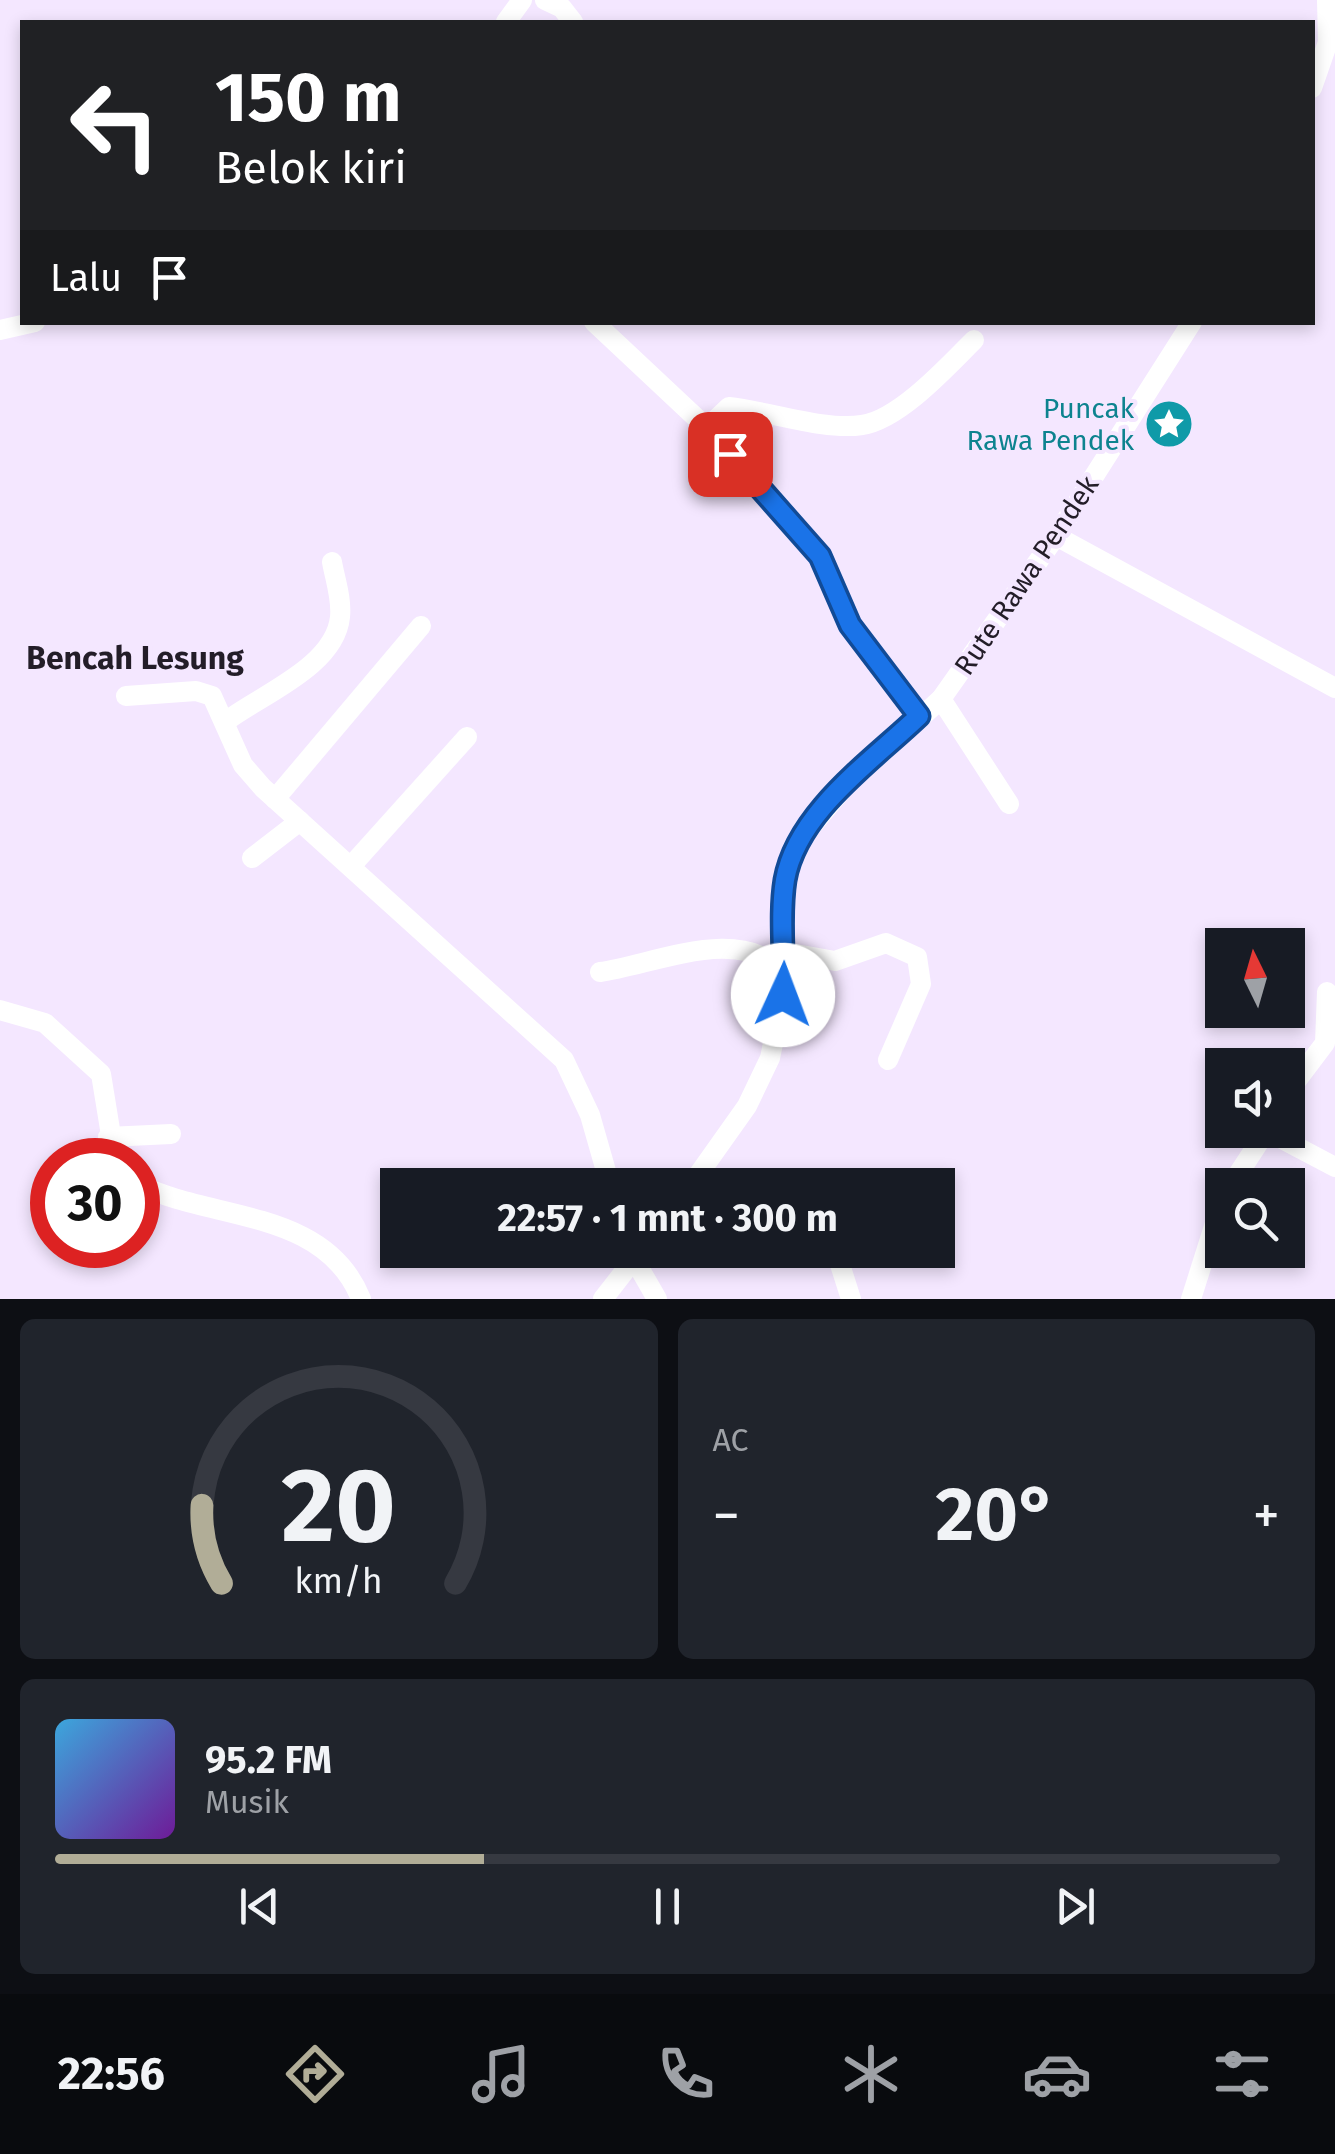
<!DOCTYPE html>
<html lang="id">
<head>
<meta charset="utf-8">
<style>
	body { margin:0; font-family:"Fira Sans",sans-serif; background:#20242c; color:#f1f3f6; height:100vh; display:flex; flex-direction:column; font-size:38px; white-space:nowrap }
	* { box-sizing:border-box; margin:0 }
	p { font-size:32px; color:#9ea1a6 }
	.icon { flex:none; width:55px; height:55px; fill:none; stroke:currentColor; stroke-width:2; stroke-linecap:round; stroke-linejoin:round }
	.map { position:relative; height:1299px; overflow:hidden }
	.side { display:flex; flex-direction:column; gap:20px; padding:20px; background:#0d0f14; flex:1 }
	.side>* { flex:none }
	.top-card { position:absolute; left:20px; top:20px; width:1295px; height:305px; border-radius:0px; box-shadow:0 5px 15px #0003; background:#202124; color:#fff; overflow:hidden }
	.needle { width:65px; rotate:355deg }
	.buttons { position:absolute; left:1205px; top:928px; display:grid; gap:20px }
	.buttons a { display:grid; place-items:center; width:100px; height:100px; border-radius:0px; background:#171b24; box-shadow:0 5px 15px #0003; font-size:50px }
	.speed { position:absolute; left:30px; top:1138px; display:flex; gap:20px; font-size:50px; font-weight:700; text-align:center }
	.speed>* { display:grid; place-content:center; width:130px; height:130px; border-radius:50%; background:#171b24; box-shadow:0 5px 15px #0003; line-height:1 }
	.speed .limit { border:15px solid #d22; background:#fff; color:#111 }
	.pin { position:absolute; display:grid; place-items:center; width:85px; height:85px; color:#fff; margin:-42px; border-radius:20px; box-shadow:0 5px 15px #0006 }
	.me { position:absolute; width:110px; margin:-55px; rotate:2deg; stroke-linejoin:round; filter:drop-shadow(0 0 8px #0008) }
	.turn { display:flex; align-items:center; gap:35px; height:210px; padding:0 30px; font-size:45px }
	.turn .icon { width:130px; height:130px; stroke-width:2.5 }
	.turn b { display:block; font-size:70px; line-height:85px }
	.then { display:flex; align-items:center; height:95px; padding:0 30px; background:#0003; gap:20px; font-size:38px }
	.big { font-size:75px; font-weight:700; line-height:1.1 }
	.side .tile { flex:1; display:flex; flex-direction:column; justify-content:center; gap:15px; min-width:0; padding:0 35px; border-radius:15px; background:#20242c }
	.side .dial { align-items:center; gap:0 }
	.dial svg { height:260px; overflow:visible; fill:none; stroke:#363941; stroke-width:7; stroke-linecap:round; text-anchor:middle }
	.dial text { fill:#f1f3f6; stroke:none }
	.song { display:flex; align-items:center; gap:30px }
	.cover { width:120px; height:120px; border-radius:15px; background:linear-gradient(135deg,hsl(200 70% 55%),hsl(280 70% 35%)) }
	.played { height:10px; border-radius:5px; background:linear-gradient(90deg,#b1ad97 35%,#363941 35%) }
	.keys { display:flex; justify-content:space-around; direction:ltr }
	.heat { display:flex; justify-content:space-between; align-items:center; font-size:55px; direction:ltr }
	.side .tiles { flex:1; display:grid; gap:20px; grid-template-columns:1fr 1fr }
	.tile:last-child { grid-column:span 2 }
	.trip { position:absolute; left:380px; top:1168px; width:575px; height:100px; border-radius:0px; background:#171b24; box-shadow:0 5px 15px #0003; font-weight:700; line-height:100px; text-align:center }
	.tabs { display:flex; height:160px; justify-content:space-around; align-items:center; background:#090b0e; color:#9ea1a6 }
	.tabs .icon { width:70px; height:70px }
	.tabs .selected { color:#b1ad97 }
	.tabs b { font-size:45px; color:#f1f3f6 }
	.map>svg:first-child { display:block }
</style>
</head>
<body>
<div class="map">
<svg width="1335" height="1299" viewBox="0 0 1335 1299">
	<rect width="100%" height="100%" fill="#f4e7ff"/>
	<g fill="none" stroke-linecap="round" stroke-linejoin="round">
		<g stroke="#fff" stroke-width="20">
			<path d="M545,0L562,8L573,22"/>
			<path d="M506,22L522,0"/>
			<path d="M1312,88L1328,42L1327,0"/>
			<path d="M594,322L707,428L820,557L849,625L919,717"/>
			<path d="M0,330L35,322"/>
			<path d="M707,428L729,407C768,411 824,431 862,425C899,420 948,366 974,340"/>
			<path d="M1056,536L1335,688"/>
			<path d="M126,696L196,691L212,696L243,765L263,788L564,1060L590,1115L610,1185"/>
			<path d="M941,699L1009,804"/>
			<path d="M225,722C260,695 335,667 340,617C342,599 335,579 332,562"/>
			<path d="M275,799L421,626"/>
			<path d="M252,858L300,821"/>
			<path d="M352,865L467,737"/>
			<path d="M785,952L835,961L886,943L917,957L921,984L888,1060"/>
			<path d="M600,972C656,964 743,923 784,974"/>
			<path d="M0,1010L45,1023L101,1074L115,1160"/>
			<path d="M1288,1092L1325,1043L1327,992"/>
			<path d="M1267,1131L1335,1167"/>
			<path d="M108,1137L171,1134"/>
			<path d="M138,1184C211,1221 325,1208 361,1299"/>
			<path d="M691,1185L747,1106L770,1058L783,995L785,877L799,841L847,784L941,699L1056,536L1192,322"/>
			<path d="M1231,1185L1267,1130"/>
			<path d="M630,1252L657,1299"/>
			<path d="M837,1255L851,1299"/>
			<path d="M603,1299L641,1250"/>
			<path d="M1191,1299L1222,1201"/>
		</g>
	</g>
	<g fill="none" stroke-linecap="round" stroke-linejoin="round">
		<g stroke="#114b97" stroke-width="25">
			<path id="route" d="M730,454L820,556L850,625L919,716C872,761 797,812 785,880C779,917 785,958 783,995"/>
		</g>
		<use href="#route" stroke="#1a73e8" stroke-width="18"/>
	</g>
	<defs>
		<g id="sight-disc" transform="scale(2.5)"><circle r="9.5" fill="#0f9aa8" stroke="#f4e7ff"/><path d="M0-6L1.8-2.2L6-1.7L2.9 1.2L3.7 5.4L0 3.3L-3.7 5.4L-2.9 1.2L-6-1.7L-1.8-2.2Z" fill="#fff"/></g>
	</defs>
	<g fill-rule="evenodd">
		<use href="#sight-disc" x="1169" y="424"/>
	</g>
	<g text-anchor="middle" stroke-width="8" stroke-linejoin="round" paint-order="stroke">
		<g font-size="28" fill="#0d838f" stroke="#f4e7ff" text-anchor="end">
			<text x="1134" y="418">Puncak<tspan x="1134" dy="32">Rawa Pendek</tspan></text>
		</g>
		<g font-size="28" fill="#231d28" stroke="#f4e7ff">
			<text transform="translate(1026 575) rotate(-56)" y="10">Rute Rawa Pendek</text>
		</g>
		<g font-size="32" font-weight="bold" fill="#231d28" stroke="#f4e7ff">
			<text x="135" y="669">Bencah Lesung</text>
		</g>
	</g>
</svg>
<div class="buttons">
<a><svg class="needle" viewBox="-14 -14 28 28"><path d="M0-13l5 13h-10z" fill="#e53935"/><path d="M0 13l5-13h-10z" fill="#9ea1a6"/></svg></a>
<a><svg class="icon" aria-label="sound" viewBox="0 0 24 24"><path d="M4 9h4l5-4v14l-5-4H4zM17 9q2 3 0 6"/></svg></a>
<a><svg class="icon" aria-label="search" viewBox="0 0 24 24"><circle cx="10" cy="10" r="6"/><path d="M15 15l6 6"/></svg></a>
</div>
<div class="speed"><div class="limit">30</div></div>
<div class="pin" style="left:730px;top:454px;background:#d93025"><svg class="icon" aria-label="arrive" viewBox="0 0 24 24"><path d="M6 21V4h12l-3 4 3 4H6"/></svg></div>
<svg class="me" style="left:783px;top:995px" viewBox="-20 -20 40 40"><circle r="19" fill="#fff"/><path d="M0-13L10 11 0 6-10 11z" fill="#1a73e8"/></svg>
<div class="trip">22:57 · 1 mnt · 300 m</div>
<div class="top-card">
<div class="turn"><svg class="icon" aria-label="left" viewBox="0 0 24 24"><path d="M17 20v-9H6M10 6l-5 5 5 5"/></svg><div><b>150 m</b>Belok kiri</div></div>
<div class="then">Lalu<svg class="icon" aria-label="arrive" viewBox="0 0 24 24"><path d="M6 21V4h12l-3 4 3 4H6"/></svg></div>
</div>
</div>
<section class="side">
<div class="tiles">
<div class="tile dial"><svg viewBox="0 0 100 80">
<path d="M14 69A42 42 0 1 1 86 69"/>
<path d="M14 69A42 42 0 0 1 8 45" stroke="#b1ad97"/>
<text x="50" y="56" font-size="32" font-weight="700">20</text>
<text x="50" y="72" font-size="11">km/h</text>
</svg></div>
<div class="tile"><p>AC</p>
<div class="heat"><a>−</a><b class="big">20°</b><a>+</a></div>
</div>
<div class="tile">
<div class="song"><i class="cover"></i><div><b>95.2 FM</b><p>Musik</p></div></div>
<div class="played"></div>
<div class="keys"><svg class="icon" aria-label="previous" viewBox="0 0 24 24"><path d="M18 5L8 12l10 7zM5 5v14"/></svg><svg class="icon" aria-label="pause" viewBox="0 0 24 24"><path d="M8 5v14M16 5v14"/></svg><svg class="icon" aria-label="next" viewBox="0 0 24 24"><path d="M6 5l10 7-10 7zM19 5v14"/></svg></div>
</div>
</div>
</section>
<nav class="tabs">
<b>22:56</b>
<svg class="icon selected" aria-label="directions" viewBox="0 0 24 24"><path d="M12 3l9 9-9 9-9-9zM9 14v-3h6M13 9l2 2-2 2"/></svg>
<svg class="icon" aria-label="music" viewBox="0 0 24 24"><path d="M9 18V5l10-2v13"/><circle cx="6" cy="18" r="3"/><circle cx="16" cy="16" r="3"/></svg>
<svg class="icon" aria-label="phone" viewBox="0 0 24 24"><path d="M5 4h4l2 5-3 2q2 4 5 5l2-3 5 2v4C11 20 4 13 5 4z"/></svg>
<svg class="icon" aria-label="climate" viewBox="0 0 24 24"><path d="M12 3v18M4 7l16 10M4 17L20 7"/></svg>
<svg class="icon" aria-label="car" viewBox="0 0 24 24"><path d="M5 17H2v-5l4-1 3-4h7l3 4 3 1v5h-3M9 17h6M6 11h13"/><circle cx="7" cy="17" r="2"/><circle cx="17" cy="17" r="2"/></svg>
<svg class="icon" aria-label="filters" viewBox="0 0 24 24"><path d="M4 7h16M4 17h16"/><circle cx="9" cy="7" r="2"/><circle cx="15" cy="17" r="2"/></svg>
</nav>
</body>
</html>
